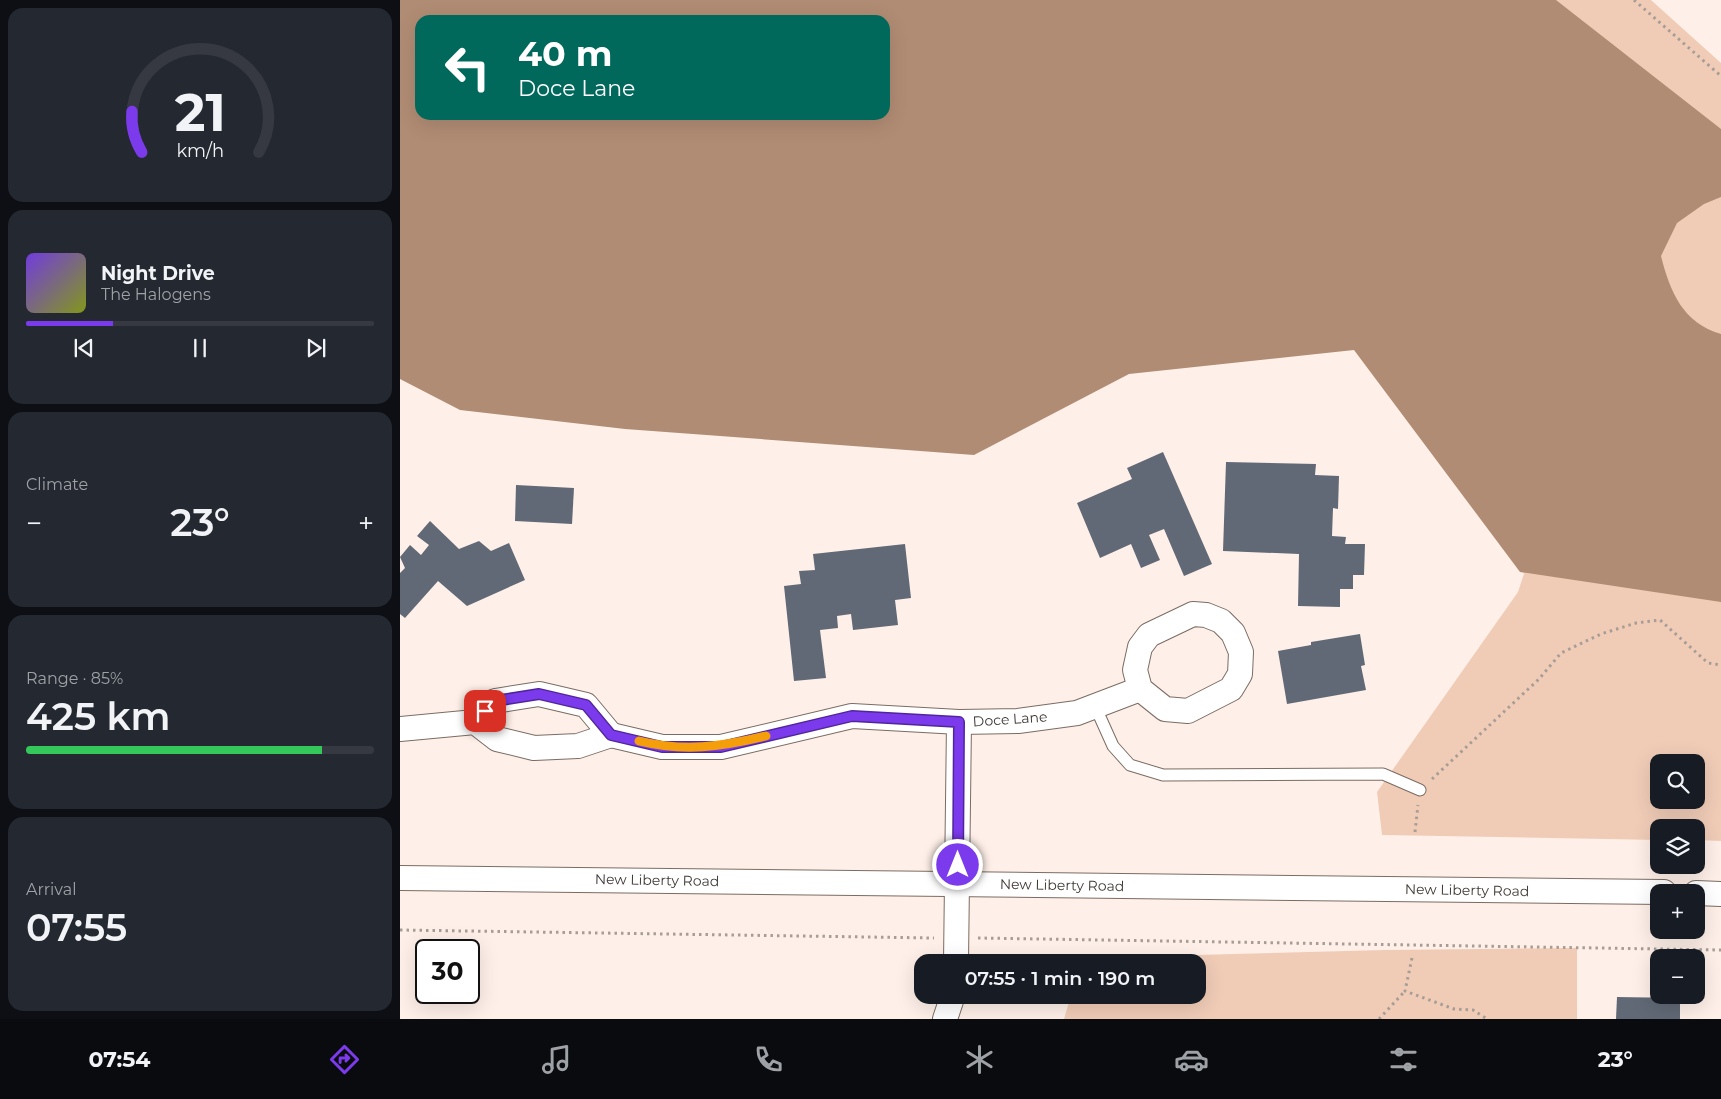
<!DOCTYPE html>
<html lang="en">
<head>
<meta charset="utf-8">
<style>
	body { margin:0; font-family:Montserrat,sans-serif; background:#242831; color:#f1f3f6; height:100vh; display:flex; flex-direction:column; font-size:19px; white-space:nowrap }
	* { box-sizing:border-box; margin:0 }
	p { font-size:16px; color:#9ea1a6 }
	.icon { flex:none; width:28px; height:28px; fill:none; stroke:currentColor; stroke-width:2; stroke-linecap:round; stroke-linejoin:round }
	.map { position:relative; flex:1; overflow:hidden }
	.drawer { display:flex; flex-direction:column; gap:8px; padding:8px; background:#0d0f14; width:400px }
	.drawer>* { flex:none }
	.top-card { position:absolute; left:15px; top:15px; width:475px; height:105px; border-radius:15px; box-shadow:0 5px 20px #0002; background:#00695c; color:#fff; overflow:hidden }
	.fabs { position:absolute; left:1250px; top:754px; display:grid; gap:10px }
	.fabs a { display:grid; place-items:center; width:55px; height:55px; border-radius:10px; background:#171b24; box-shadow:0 5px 20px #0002; font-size:25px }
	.speed { position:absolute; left:15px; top:939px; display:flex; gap:10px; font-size:25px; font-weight:700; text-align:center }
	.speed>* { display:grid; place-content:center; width:65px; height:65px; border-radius:50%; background:#171b24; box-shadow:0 5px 20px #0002; line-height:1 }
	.speed .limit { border:2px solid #111; border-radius:8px; background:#fff; color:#111 }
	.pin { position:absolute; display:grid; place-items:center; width:42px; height:42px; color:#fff; margin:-21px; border-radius:10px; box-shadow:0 2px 8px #0006 }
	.me { position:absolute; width:55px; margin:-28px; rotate:0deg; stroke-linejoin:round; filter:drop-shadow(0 0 4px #0008) }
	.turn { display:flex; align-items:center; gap:18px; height:105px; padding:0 20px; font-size:22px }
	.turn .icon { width:65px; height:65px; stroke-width:2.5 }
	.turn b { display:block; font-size:35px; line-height:42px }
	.big { font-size:38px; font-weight:600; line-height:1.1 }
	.drawer .card { flex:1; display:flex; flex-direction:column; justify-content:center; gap:8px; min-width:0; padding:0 18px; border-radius:15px; background:#242831 }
	.drawer .dial { align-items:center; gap:0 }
	.dial svg { height:130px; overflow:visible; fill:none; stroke:#363941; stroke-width:7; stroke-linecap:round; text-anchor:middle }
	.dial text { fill:#f1f3f6; stroke:none }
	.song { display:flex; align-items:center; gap:15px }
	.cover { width:60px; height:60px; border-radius:8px; background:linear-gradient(135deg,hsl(260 70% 55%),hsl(70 70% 35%)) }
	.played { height:5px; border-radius:2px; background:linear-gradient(90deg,#7c3aed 25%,#363941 25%) }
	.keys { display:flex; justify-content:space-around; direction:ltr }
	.heat { display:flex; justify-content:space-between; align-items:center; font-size:28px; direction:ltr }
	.charge { height:8px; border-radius:4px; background:linear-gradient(90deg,#34c759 85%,#363941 0) }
	.trip { position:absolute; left:514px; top:954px; width:292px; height:50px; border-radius:15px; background:#171b24; box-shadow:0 5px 20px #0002; font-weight:600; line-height:50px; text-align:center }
	.menu { display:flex; height:80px; justify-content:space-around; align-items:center; background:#090b0e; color:#9ea1a6 }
	.menu .icon { width:35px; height:35px }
	.menu .active { color:#7c3aed }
	.menu b { font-size:22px; color:#f1f3f6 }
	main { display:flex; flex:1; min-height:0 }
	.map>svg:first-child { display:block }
</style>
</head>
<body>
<main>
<section class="drawer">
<div class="card dial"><svg viewBox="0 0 100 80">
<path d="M14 69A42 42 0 1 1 86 69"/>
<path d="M14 69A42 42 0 0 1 8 44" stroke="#7c3aed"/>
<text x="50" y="56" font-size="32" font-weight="700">21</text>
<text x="50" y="72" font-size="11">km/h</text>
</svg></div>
<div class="card">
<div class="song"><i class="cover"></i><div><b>Night Drive</b><p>The Halogens</p></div></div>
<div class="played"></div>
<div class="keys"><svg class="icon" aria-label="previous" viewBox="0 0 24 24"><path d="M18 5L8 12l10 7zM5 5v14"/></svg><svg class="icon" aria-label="pause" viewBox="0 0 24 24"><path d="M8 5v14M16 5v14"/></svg><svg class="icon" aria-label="next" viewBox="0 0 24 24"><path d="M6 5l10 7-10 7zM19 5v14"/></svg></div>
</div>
<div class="card"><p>Climate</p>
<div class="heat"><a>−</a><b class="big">23°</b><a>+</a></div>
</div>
<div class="card"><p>Range · 85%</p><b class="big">425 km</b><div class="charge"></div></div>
<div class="card"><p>Arrival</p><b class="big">07:55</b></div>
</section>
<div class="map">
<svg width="1321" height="1019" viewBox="0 0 1321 1019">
	<rect width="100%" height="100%" fill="#fef0e8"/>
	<g fill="#f0ccb7" fill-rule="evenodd">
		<path d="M1052,0H1251L1321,63V841L1296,840V828H1259V840L982,835L977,792L1118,592L1259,160ZM1259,762H1296V800H1259Z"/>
		<path d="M1177,948V1019H664L671,995H798V962H682L683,958L984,950Z"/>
	</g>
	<path fill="#b18c74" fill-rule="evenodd" d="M0,0H1156L1321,129V197L1304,204L1277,223L1261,256C1270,292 1283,323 1321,334V602L1120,572L954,350L729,374L574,455L225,429L60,410L0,379ZM20,20H485V115H20Z"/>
	<g fill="#616976">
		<path d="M763,452L812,564L784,576L764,529L749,535L760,560L741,568L731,544L700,558L677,503L732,479L727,468Z"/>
		<path d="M826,462L916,464L915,475L939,476L938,509L933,508L932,536L946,537L945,544H965L964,575H953V589H940V607L898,606L899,554L823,551Z"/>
		<path d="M116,485L174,488L172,524L115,521Z"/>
		<path d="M30,521L59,549L79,541L91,551L109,543L125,580L67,606L38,581L5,618L0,614V573L5,568L0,557L10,545L21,555L29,545L17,536Z"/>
		<path d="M505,544L511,598L495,600L498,625L453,630L451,614L437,616L438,628L420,630L426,678L394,681L384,586L401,584L399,571L415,570L413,554Z"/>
		<path d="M960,634L965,665L961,666L966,690L887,704L878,651L911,645V642Z"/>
		<path d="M1217,997L1280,998V1019H1216Z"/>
	</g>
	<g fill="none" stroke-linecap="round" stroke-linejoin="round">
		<g stroke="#7b6c63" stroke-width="13">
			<path id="lane" d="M695,706L713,746L730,765L763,775L983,774L1020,790"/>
		</g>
		<g stroke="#7b6c63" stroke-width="26">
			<g id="street">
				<path d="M793,614L806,615L821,621L833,633L841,652L840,674L831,689L788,711L765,709L740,689L735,670L740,647L749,635Z"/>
				<path d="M0,729L75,722L95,701L139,694L186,705L211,735L178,746L134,748L97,739L75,722"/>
				<path d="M211,735L262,747H321L452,716L559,722L618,721L677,713L740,689"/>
				<path d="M0,878L1264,892"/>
				<path d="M1296,893L1321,894"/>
				<path d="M556,962L559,722"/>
				<path d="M545,1019L553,995"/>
			</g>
		</g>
		<g stroke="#a79d96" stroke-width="3" stroke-dasharray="2.5 4" stroke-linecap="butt">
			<path d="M1234,0L1321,76"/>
			<path d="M1032,779L1139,679L1161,653L1201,634L1236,623L1260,620L1308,663L1321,665"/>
			<path d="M1015,832L1018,805"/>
			<path d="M0,930L534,938"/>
			<path d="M578,938L1321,950"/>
			<path d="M1012,958L1005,991L1054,1009L1073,1010L1087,1019"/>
			<path d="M979,1019L1005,991"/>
		</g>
		<use href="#lane" stroke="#fff" stroke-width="11"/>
		<use href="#street" stroke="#fff" stroke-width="24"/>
	</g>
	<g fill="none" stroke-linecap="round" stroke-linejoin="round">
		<g stroke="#51269a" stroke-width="12">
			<path id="route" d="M85,711L95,701L139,694L186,705L211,735L262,747H321L452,716L559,722L558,865"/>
		</g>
		<use href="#route" stroke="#7c3aed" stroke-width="9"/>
		<path stroke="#f59e0b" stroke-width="9" d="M239,741C284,752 321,747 366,736"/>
	</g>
	<g text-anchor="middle" stroke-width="5" stroke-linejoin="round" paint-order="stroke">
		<g font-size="14" fill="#3f3935" stroke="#fff">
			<text transform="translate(610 719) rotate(-4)" y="5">Doce Lane</text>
			<text transform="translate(257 880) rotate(1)" y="5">New Liberty Road</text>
			<text transform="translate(662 885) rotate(1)" y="5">New Liberty Road</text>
			<text transform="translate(1067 890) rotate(1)" y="5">New Liberty Road</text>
		</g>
	</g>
</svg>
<div class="fabs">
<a><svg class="icon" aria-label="search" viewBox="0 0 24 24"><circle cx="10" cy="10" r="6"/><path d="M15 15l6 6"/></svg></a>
<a><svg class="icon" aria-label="layers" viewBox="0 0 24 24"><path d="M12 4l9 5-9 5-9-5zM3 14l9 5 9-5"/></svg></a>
<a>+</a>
<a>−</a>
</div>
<div class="speed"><div class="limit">30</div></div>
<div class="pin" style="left:85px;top:711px;background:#d93025"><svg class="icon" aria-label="arrive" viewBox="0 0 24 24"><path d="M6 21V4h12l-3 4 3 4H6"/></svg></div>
<svg class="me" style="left:558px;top:865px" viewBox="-20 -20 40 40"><circle r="17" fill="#7c3aed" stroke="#fff" stroke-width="3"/><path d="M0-11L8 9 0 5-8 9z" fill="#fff"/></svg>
<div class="trip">07:55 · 1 min · 190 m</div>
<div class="top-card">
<div class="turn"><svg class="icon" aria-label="left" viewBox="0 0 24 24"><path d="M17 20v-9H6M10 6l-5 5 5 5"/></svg><div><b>40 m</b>Doce Lane</div></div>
</div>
</div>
</main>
<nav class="menu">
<b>07:54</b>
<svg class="icon active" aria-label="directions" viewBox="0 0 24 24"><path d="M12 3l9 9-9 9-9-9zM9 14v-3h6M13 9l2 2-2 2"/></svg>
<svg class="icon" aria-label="music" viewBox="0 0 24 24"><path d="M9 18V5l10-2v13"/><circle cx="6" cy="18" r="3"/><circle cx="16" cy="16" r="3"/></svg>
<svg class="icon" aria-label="phone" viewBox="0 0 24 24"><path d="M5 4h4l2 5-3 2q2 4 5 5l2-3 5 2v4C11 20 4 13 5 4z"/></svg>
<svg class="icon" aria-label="climate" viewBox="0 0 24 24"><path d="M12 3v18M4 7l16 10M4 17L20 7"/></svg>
<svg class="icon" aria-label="car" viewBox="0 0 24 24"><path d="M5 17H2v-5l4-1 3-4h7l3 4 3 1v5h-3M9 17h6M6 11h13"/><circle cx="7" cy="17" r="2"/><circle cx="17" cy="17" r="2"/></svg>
<svg class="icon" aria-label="filters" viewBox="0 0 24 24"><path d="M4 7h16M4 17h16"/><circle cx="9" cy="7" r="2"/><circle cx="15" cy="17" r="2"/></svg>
<b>23°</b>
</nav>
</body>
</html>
